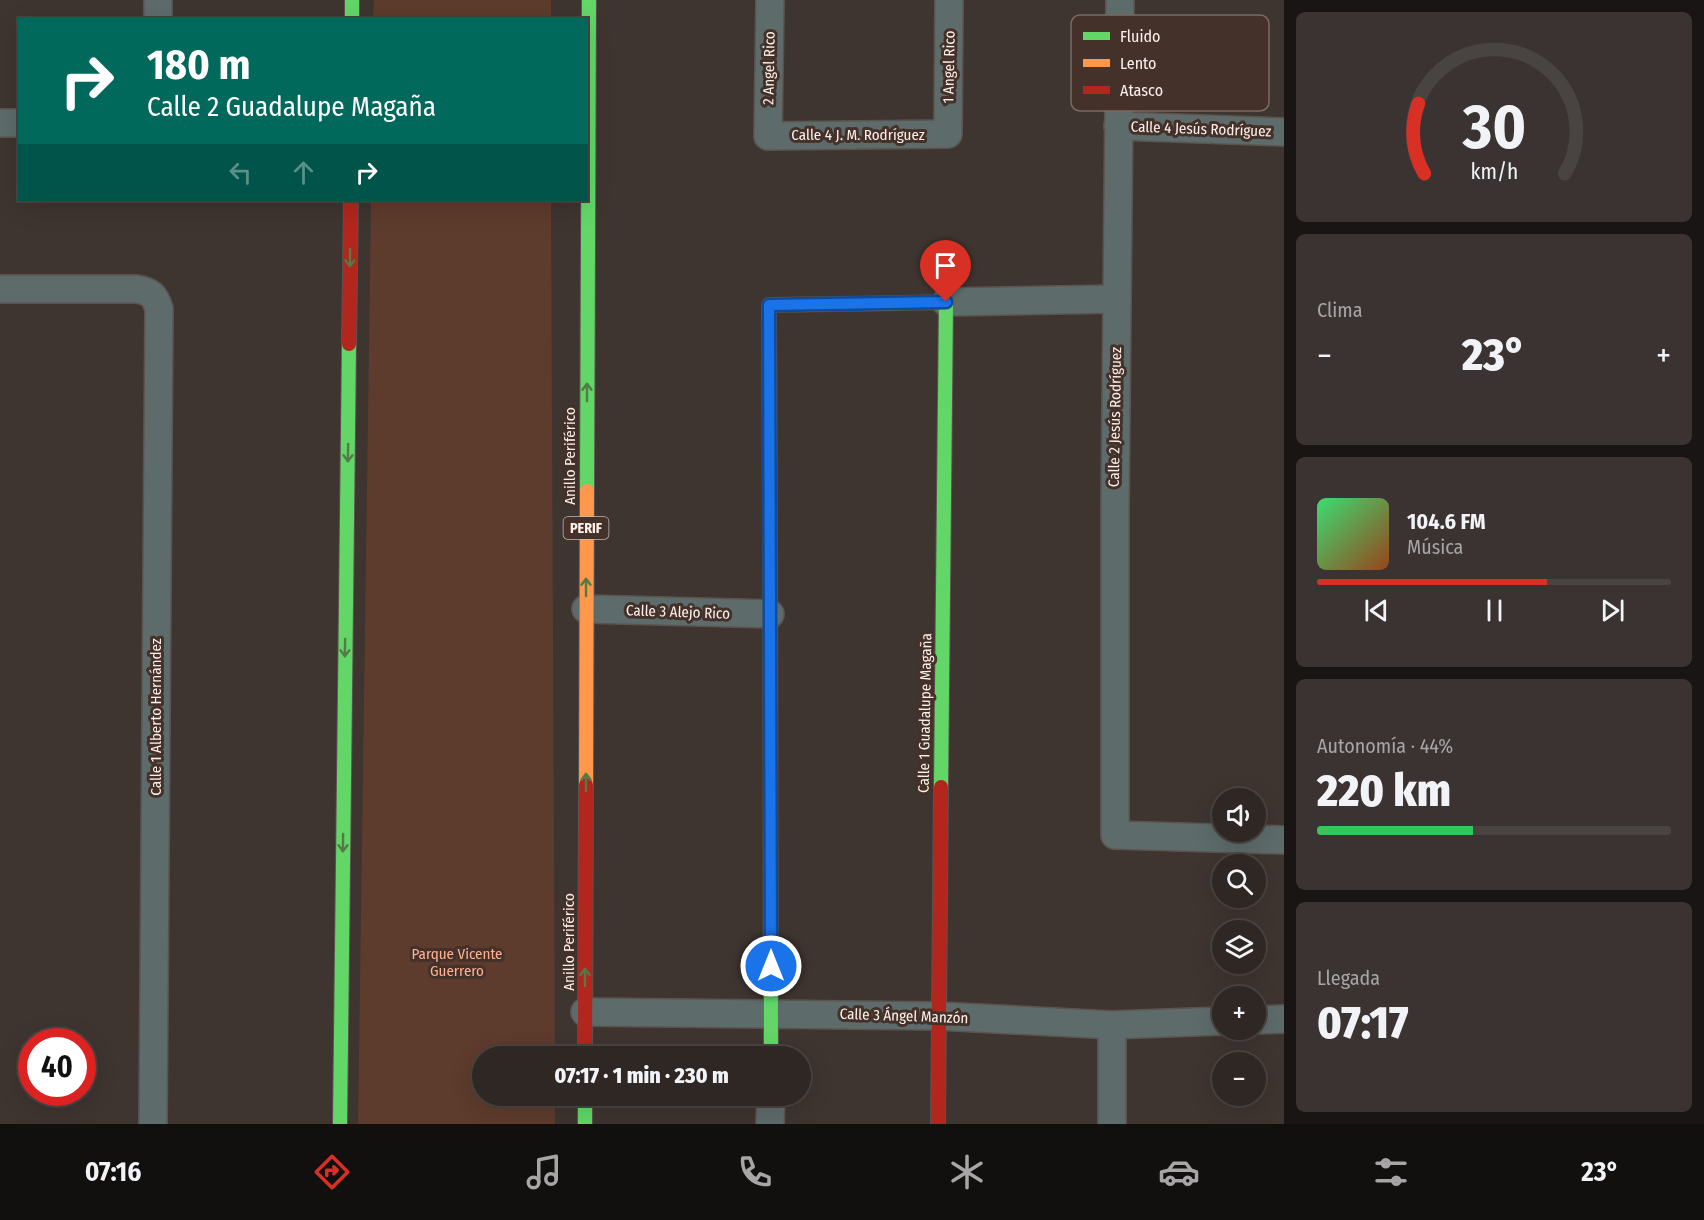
<!DOCTYPE html>
<html lang="es">
<head>
<meta charset="utf-8">
<style>
	body { margin:0; font-family:"Fira Sans Condensed",sans-serif; background:#3a3331; color:#f1f3f6; height:100vh; display:flex; flex-direction:column; font-size:22px; white-space:nowrap }
	* { box-sizing:border-box; margin:0 }
	p { font-size:20px; color:#a7a5a6 }
	.icon { flex:none; width:33px; height:33px; fill:none; stroke:currentColor; stroke-width:2; stroke-linecap:round; stroke-linejoin:round }
	.map { position:relative; flex:1; overflow:hidden }
	.side { display:flex; flex-direction:column; gap:12px; padding:12px; background:#191514; width:420px }
	.side>* { flex:none }
	.guide { position:absolute; left:18px; top:18px; width:570px; height:183px; border-radius:0px; box-shadow:0 6px 24px #0002,0 0 0 2px #494441; background:#00695c; color:#fff; overflow:hidden }
	.controls { position:absolute; left:1212px; top:788px; display:grid; gap:12px }
	.controls a { display:grid; place-items:center; width:54px; height:54px; border-radius:50%; background:#2e2724; box-shadow:0 6px 24px #0002,0 0 0 2px #494441; font-size:30px }
	.speed { position:absolute; left:18px; top:1028px; display:flex; gap:12px; font-size:30px; font-weight:700; text-align:center }
	.speed>* { display:grid; place-content:center; width:78px; height:78px; border-radius:50%; background:#2e2724; box-shadow:0 6px 24px #0002,0 0 0 2px #494441; line-height:1 }
	.speed .limit { border:9px solid #d22; background:#fff; color:#111 }
	.pin { position:absolute; display:grid; place-items:center; width:51px; height:51px; color:#fff; margin:-62px -26px; border-radius:50% 50% 50% 0; rotate:-45deg; box-shadow:0 0 6px #0007 }
	.pin .icon { rotate:45deg }
	.me { position:absolute; width:66px; margin:-33px; rotate:0deg; stroke-linejoin:round; filter:drop-shadow(0 0 4px #0008) }
	.turn { display:flex; align-items:center; gap:21px; height:126px; padding:0 30px; font-size:27px }
	.turn .icon { width:78px; height:78px; stroke-width:2.5 }
	.turn b { display:block; font-size:42px; line-height:51px }
	.lanes { display:flex; align-items:center; height:57px; padding:0 30px; background:#0003; justify-content:center; gap:30px; direction:ltr }
	.lanes .off { opacity:.35 }
	.big { font-size:45px; font-weight:800; line-height:1.1 }
	.side .widget { flex:1; display:flex; flex-direction:column; justify-content:center; gap:9px; min-width:0; padding:0 21px; border-radius:9px; background:#3a3331 }
	.side .dial { align-items:center; gap:0 }
	.dial svg { height:156px; overflow:visible; fill:none; stroke:#494441; stroke-width:7; stroke-linecap:round; text-anchor:middle }
	.dial text { fill:#f1f3f6; stroke:none }
	.song { display:flex; align-items:center; gap:18px }
	.cover { width:72px; height:72px; border-radius:9px; background:linear-gradient(135deg,hsl(140 70% 55%),hsl(20 70% 35%)) }
	.played { height:6px; border-radius:3px; background:linear-gradient(90deg,#d93025 65%,#494441 65%) }
	.keys { display:flex; justify-content:space-around; direction:ltr }
	.heat { display:flex; justify-content:space-between; align-items:center; font-size:33px; direction:ltr }
	.charge { height:9px; border-radius:4px; background:linear-gradient(90deg,#34c759 44%,#494441 0) }
	.trip { position:absolute; left:472px; top:1046px; width:339px; height:60px; border-radius:30px; background:#2e2724; box-shadow:0 6px 24px #0002,0 0 0 2px #494441; font-weight:800; line-height:60px; text-align:center }
	.tab-bar { display:flex; height:96px; justify-content:space-around; align-items:center; background:#12100e; color:#a7a5a6 }
	.tab-bar .icon { width:42px; height:42px }
	.tab-bar .on { color:#d93025 }
	.tab-bar b { font-size:27px; color:#f1f3f6 }
	main { display:flex; flex:1; min-height:0 }
	.map>svg:first-child { display:block }
</style>
</head>
<body>
<main>
<div class="map">
<svg width="1284" height="1124" viewBox="0 0 1284 1124">
	<rect width="100%" height="100%" fill="#3e3430"/>
	<g fill="#5d3b2d">
		<path d="M374,0H551V19H373Z"/>
		<path d="M371,200H551L555,1056H483V1095H555V1124H358Z"/>
	</g>
	<g fill="none" stroke-linecap="round" stroke-linejoin="round">
		<g stroke="#5c534f" stroke-width="30">
			<g id="street">
				<path d="M770,0L768,136L948,134L949,0"/>
				<path d="M1120,0L1115,508V835L1284,840"/>
				<path d="M158,20V0"/>
				<path d="M0,123H20"/>
				<path d="M1118,126L1284,132"/>
				<path d="M0,289H136C150,291 155,295 159,309L153,1124"/>
				<path d="M946,302L1117,299"/>
				<path d="M586,609L770,614"/>
				<path d="M585,1012L938,1016L1112,1025L1222,1021"/>
				<path d="M1256,1020L1284,1019"/>
				<path d="M1112,1025V1124"/>
				<path d="M770,1124L771,1095"/>
			</g>
		</g>
		<g stroke="#5c534f" stroke-width="16">
			<g id="fast">
				<path d="M352,0V20"/>
				<path d="M903,303L946,302L941,787"/>
				<path d="M587,491L589,0"/>
				<path d="M770,529L771,1056"/>
				<path d="M585,1095V1124"/>
				<path d="M340,1124L349,344"/>
			</g>
		</g>
		<g stroke="#5c534f" stroke-width="16">
			<g id="slow">
				<path d="M770,529L769,305L903,303"/>
				<path d="M586,785L587,491"/>
			</g>
		</g>
		<g stroke="#5c534f" stroke-width="16">
			<g id="jam">
				<path d="M349,344L351,200"/>
				<path d="M585,1056L586,785"/>
				<path d="M938,1124L941,787"/>
			</g>
		</g>
		<use href="#street" stroke="#5d6b6a" stroke-width="27"/>
		<use href="#fast" stroke="#63d668" stroke-width="14"/>
		<use href="#slow" stroke="#ff974d" stroke-width="14"/>
		<use href="#jam" stroke="#b3261e" stroke-width="14"/>
	</g>
	<defs><path id="oneway-shaft" d="M-6 0H5M1.5-3L5.5 0L1.5 3" fill="none" stroke-width="1.6" stroke-linecap="round" stroke-linejoin="round" transform="scale(1.5)"/></defs>
	<g stroke="#527b46">
		<use href="#oneway-shaft" transform="translate(350 258) rotate(91)"/>
		<use href="#oneway-shaft" transform="translate(587 392) rotate(-90)"/>
		<use href="#oneway-shaft" transform="translate(348 453) rotate(91)"/>
		<use href="#oneway-shaft" transform="translate(586 587) rotate(-90)"/>
		<use href="#oneway-shaft" transform="translate(345 648) rotate(91)"/>
		<use href="#oneway-shaft" transform="translate(586 782) rotate(-90)"/>
		<use href="#oneway-shaft" transform="translate(343 843) rotate(91)"/>
		<use href="#oneway-shaft" transform="translate(585 977) rotate(-90)"/>
	</g>
	<g fill="none" stroke-linecap="round" stroke-linejoin="round">
		<g stroke="#114b97" stroke-width="15">
			<path id="route" d="M771,966L769,305L946,302"/>
		</g>
		<use href="#route" stroke="#1a73e8" stroke-width="10"/>
	</g>
	<g text-anchor="middle" stroke-width="6" stroke-linejoin="round" paint-order="stroke">
		<rect fill="#44312a" stroke="#c6b7b1" stroke-width="1.5" x="563.5" y="517" width="45" height="22" rx="4.5"/>
		<g font-size="14" font-weight="bold" fill="#fdf0eb">
			<text x="586" y="533">PERIF</text>
		</g>
		<g font-size="15" fill="#fdf0eb" stroke="#44312a">
			<text transform="translate(949 67) rotate(-89)" y="5">1 Angel Rico</text>
			<text transform="translate(769 68) rotate(-89)" y="5">2 Angel Rico</text>
			<text transform="translate(1201 129) rotate(2)" y="5">Calle 4 Jesús Rodríguez</text>
			<text x="858" y="140">Calle 4 J. M. Rodríguez</text>
			<text transform="translate(1115 417) rotate(-89)" y="5">Calle 2 Jesús Rodríguez</text>
			<text transform="translate(570 456) rotate(-90)" y="5">Anillo Periférico</text>
			<text transform="translate(678 612) rotate(2)" y="5">Calle 3 Alejo Rico</text>
			<text transform="translate(925 713) rotate(-89)" y="5">Calle 1 Guadalupe Magaña</text>
			<text transform="translate(156 717) rotate(-90)" y="5">Calle 1 Alberto Hernández</text>
			<text transform="translate(569 942) rotate(-90)" y="5">Anillo Periférico</text>
			<text transform="translate(904 1016) rotate(2)" y="5">Calle 3 Ángel Manzón</text>
		</g>
		<g font-size="15" fill="#feb091" stroke="#44312a">
			<text x="457" y="959">Parque Vicente<tspan x="457" dy="17">Guerrero</tspan></text>
		</g>
	</g>
	<rect x="1071" y="15" width="198" height="96" rx="9" fill="#44312a" stroke="#7c6a64" stroke-width="1.5"/>
	<rect x="1083" y="32" width="27" height="8" fill="#63d668"/>
	<rect x="1083" y="59" width="27" height="8" fill="#ff974d"/>
	<rect x="1083" y="86" width="27" height="8" fill="#b3261e"/>
	<g font-size="16" fill="#fdf0eb">
		<text x="1120" y="42">Fluido</text>
		<text x="1120" y="69">Lento</text>
		<text x="1120" y="96">Atasco</text>
	</g>
</svg>
<div class="controls">
<a><svg class="icon" aria-label="sound" viewBox="0 0 24 24"><path d="M4 9h4l5-4v14l-5-4H4zM17 9q2 3 0 6"/></svg></a>
<a><svg class="icon" aria-label="search" viewBox="0 0 24 24"><circle cx="10" cy="10" r="6"/><path d="M15 15l6 6"/></svg></a>
<a><svg class="icon" aria-label="layers" viewBox="0 0 24 24"><path d="M12 4l9 5-9 5-9-5zM3 14l9 5 9-5"/></svg></a>
<a>+</a>
<a>−</a>
</div>
<div class="speed"><div class="limit">40</div></div>
<div class="pin" style="left:946px;top:302px;background:#d93025"><svg class="icon" aria-label="arrive" viewBox="0 0 24 24"><path d="M6 21V4h12l-3 4 3 4H6"/></svg></div>
<svg class="me" style="left:771px;top:966px" viewBox="-20 -20 40 40"><circle r="17" fill="#1a73e8" stroke="#fff" stroke-width="3"/><path d="M0-11L8 9 0 5-8 9z" fill="#fff"/></svg>
<div class="trip">07:17 · 1 min · 230 m</div>
<div class="guide">
<div class="turn"><svg class="icon" aria-label="right" viewBox="0 0 24 24"><path d="M7 20v-9h11M14 6l5 5-5 5"/></svg><div><b>180 m</b>Calle 2 Guadalupe Magaña</div></div>
<div class="lanes"><svg class="icon off" aria-label="left" viewBox="0 0 24 24"><path d="M17 20v-9H6M10 6l-5 5 5 5"/></svg><svg class="icon off" aria-label="ahead" viewBox="0 0 24 24"><path d="M12 20V5M6 11l6-6 6 6"/></svg><svg class="icon" aria-label="right" viewBox="0 0 24 24"><path d="M7 20v-9h11M14 6l5 5-5 5"/></svg></div>
</div>
</div>
<section class="side">
<div class="widget dial"><svg viewBox="0 0 100 80">
<path d="M14 69A42 42 0 1 1 86 69"/>
<path d="M14 69A42 42 0 0 1 11 33" stroke="#d93025"/>
<text x="50" y="56" font-size="32" font-weight="700">30</text>
<text x="50" y="72" font-size="11">km/h</text>
</svg></div>
<div class="widget"><p>Clima</p>
<div class="heat"><a>−</a><b class="big">23°</b><a>+</a></div>
</div>
<div class="widget">
<div class="song"><i class="cover"></i><div><b>104.6 FM</b><p>Música</p></div></div>
<div class="played"></div>
<div class="keys"><svg class="icon" aria-label="previous" viewBox="0 0 24 24"><path d="M18 5L8 12l10 7zM5 5v14"/></svg><svg class="icon" aria-label="pause" viewBox="0 0 24 24"><path d="M8 5v14M16 5v14"/></svg><svg class="icon" aria-label="next" viewBox="0 0 24 24"><path d="M6 5l10 7-10 7zM19 5v14"/></svg></div>
</div>
<div class="widget"><p>Autonomía · 44%</p><b class="big">220 km</b><div class="charge"></div></div>
<div class="widget"><p>Llegada</p><b class="big">07:17</b></div>
</section>
</main>
<nav class="tab-bar">
<b>07:16</b>
<svg class="icon on" aria-label="directions" viewBox="0 0 24 24"><path d="M12 3l9 9-9 9-9-9zM9 14v-3h6M13 9l2 2-2 2"/></svg>
<svg class="icon" aria-label="music" viewBox="0 0 24 24"><path d="M9 18V5l10-2v13"/><circle cx="6" cy="18" r="3"/><circle cx="16" cy="16" r="3"/></svg>
<svg class="icon" aria-label="phone" viewBox="0 0 24 24"><path d="M5 4h4l2 5-3 2q2 4 5 5l2-3 5 2v4C11 20 4 13 5 4z"/></svg>
<svg class="icon" aria-label="climate" viewBox="0 0 24 24"><path d="M12 3v18M4 7l16 10M4 17L20 7"/></svg>
<svg class="icon" aria-label="car" viewBox="0 0 24 24"><path d="M5 17H2v-5l4-1 3-4h7l3 4 3 1v5h-3M9 17h6M6 11h13"/><circle cx="7" cy="17" r="2"/><circle cx="17" cy="17" r="2"/></svg>
<svg class="icon" aria-label="filters" viewBox="0 0 24 24"><path d="M4 7h16M4 17h16"/><circle cx="9" cy="7" r="2"/><circle cx="15" cy="17" r="2"/></svg>
<b>23°</b>
</nav>
</body>
</html>
